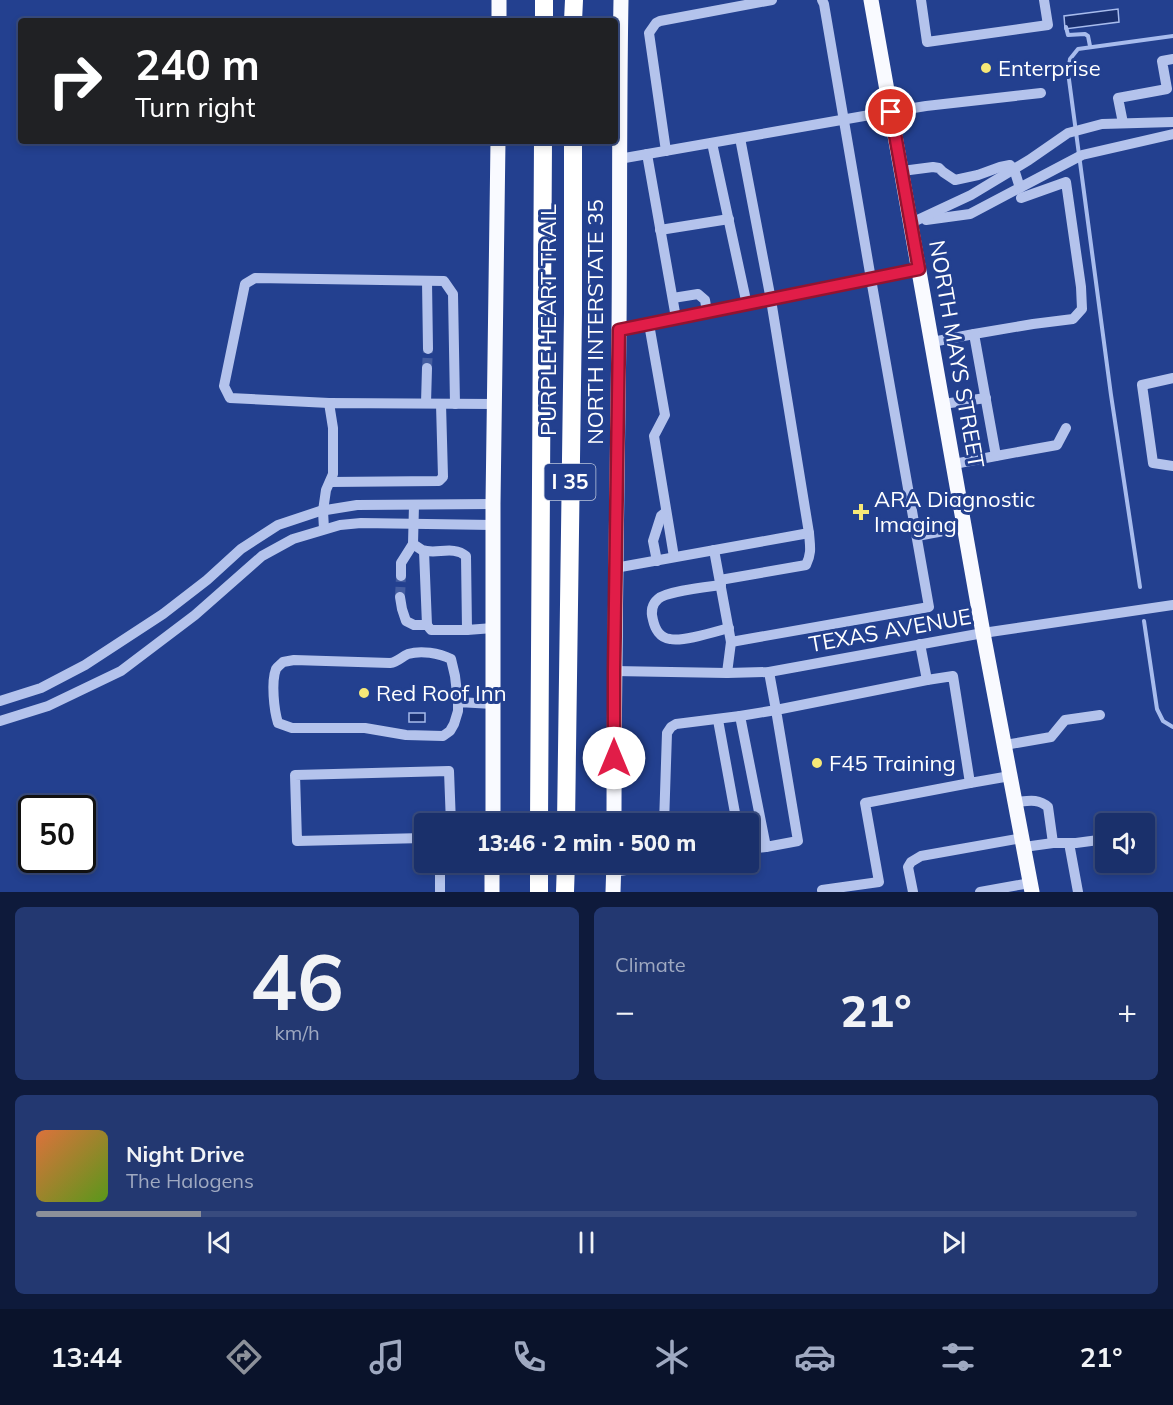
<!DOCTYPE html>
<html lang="en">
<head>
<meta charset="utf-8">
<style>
	body { margin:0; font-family:Mulish,sans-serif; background:#233871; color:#f1f3f6; height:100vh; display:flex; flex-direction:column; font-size:22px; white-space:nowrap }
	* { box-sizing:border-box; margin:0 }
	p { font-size:20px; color:#9fa9c1 }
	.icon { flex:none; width:33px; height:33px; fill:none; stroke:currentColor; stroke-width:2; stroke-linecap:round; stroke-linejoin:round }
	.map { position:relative; height:892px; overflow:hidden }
	.drawer { display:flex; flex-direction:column; gap:15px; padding:15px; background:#0e1a3b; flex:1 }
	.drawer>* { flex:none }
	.banner { position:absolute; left:18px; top:18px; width:600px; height:126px; border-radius:6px; box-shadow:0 3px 9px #0003,0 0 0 2px #384b7e; background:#202124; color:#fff; overflow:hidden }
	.controls { position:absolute; left:1095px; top:813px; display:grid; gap:12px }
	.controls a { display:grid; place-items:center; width:60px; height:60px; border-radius:6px; background:#1a306b; box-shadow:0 3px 9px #0003,0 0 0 2px #384b7e; font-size:30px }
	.speed { position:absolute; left:18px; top:795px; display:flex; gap:12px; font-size:30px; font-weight:700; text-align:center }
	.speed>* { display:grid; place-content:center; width:78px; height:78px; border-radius:50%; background:#1a306b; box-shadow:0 3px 9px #0003,0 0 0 2px #384b7e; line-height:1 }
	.speed .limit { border:3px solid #111; border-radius:9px; background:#fff; color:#111 }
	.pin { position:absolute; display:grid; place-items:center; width:51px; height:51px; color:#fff; margin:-26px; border:3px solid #fff; border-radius:50%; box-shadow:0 2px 6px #0007 }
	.me { position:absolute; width:66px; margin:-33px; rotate:0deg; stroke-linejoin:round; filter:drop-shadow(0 0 4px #0008) }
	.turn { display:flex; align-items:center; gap:21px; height:126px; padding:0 18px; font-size:27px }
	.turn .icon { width:78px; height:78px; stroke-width:2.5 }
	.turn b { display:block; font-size:42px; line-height:51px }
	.big { font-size:45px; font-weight:800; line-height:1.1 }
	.drawer .card { flex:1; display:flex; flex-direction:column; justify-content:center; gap:9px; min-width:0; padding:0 21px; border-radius:9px; background:#233871 }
	.drawer .dial { align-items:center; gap:0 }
	.dial b { font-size:78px; line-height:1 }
	.song { display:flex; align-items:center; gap:18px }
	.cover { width:72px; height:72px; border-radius:9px; background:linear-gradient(135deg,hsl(20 70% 55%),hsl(90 70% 35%)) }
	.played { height:6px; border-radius:3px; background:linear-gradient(90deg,#8c9099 15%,#384b7e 15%) }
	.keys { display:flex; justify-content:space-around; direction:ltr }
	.heat { display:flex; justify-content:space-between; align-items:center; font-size:33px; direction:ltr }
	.drawer .tiles { flex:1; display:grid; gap:15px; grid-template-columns:1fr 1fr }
	.card:last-child { grid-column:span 2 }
	.trip { position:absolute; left:414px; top:813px; width:345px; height:60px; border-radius:6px; background:#1a306b; box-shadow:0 3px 9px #0003,0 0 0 2px #384b7e; font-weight:800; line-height:60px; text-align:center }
	.tab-bar { display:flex; height:96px; justify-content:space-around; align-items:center; background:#0a132b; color:#9fa9c1 }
	.tab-bar .icon { width:42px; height:42px }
	.tab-bar .selected { color:#8c9099 }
	.tab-bar b { font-size:27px; color:#f1f3f6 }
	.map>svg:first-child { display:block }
</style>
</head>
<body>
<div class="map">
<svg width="1173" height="892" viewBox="0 0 1173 892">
	<rect width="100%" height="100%" fill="#23408f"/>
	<g fill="#192f6f" stroke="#a8bced" stroke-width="1.5">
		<path d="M1118,9L1119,22L1065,29L1064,16Z"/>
		<rect x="409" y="713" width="16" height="9"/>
	</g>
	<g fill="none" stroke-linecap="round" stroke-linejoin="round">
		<g stroke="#a8bced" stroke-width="4">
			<path d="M1066,27L1068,35L1085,34L1088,36L1090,46"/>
			<path d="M1140,587L1111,395L1068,72L1070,59L1078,49L1173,36"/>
			<path d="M1144,621L1157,709L1163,721L1173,727"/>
		</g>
		<g stroke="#445da0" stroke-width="10" stroke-dasharray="10 5" stroke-linecap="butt">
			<path d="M427,368L428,349"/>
			<path d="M400,597L401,576"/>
		</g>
		<g stroke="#b4c3ec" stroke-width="10">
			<path d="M921,0L927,42L1048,25L1044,0"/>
			<path d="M1123,123L1118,98L1167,89L1162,61L1173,59"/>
			<path d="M740,138L771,300L919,269"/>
			<path d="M712,143L747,305"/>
			<path d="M666,151L649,33L656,23L660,21L772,0"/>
			<path d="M647,154L676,318"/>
			<path d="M619,159L864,116L926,106L1041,93"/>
			<path d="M902,171L933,167L939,168L943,172L955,180L978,175L1000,167L1010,165L1014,169L1020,188"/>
			<path d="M926,220L970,214L1082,155L1173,134"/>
			<path d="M911,223L971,195L1029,160L1068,133L1102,124L1173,122"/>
			<path d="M660,230L729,219"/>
			<path d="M427,281L428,349"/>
			<path d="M673,298L698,294L705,300L707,312"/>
			<path d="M649,324L665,415L654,436L674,557"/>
			<path d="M974,334L1033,324L1073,319L1082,309L1081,287L1066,182L1021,198"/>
			<path d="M932,342L974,334L996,456L954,464"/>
			<path d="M1173,378L1142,385L1153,463L1173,466"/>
			<path d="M329,403L230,398L224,386L245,284L255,278L444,281L453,294L455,404"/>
			<path d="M426,403L427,368"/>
			<path d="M943,404L986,398"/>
			<path d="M996,456L1057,445L1066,428"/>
			<path d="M330,482L439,481L443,477L441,404"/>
			<path d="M414,505L413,544C416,546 419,548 422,550C436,555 453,545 466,556L467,630L493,628"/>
			<path d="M324,529L323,511L326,490L333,474V428L329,403L494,404"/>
			<path d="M917,536L965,527"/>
			<path d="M714,550L731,642L929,607L871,279L824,4L822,0"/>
			<path d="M424,551L427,625L431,630H467"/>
			<path d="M657,561L653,541L661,516L666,512"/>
			<path d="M615,568L809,533L771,300L619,330"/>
			<path d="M401,576V563L413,544"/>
			<path d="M720,580L806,565C812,553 810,546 809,533"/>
			<path d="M721,585C707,587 667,591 658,599C651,605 651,613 653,620C655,629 660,638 670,639C683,642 714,632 729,628"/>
			<path d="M400,597L402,609L406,621L414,625H427"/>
			<path d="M614,671L727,673L769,672L983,633L1173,605"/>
			<path d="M727,673L731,642"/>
			<path d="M927,680L953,676L970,783L1010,776"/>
			<path d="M0,701L41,688L85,665L163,614L207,580L241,549L278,525L320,511L357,505L493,504"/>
			<path d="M458,702V711L454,724L450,731L443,736L406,735L365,728H292L278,723C274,710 271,682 276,669C278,666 281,664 283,662L294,660L390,663C398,662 401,657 408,654C421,650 439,653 451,659L455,676L458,702L493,704"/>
			<path d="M718,720L735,813L734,819L727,824"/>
			<path d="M0,721L48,706L121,671L195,615L262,556L293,539L340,525L361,523L493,525"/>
			<path d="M1005,745L1051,737L1065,720L1100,715"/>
			<path d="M1015,802C1028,801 1038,798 1048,807L1053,843"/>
			<path d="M664,824L667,733L671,727L676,724L740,716"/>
			<path d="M424,838L297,841L295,775L449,771L451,824"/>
			<path d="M1069,843L1078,892"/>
			<path d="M766,847L798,841L776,710L927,680L920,644"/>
			<path d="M1024,847L1053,843H1076L1106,839"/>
			<path d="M748,849L766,847L740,716L776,710L769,672"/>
			<path d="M440,862V892"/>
			<path d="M614,872L672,862"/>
			<path d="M822,890L879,882L865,803L970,783"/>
			<path d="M913,892L908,867L911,862L921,856L1022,838"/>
			<path d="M980,892L1030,883"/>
		</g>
		<g stroke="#f9faff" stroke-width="15">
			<path d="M871,0L983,633L1032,892"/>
			<path d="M499,21V0"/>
			<path d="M493,824V504L498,141"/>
			<path d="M614,824C614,659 617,495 619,330C620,220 619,110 621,0"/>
			<path d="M492,892V862"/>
			<path d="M613,892L614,862"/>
		</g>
		<g stroke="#fff" stroke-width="18">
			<path d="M544,21V0"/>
			<path d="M573,21L574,0"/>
			<path d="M539,824L543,141"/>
			<path d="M566,824L573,313V141"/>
			<path d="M539,892V862"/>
			<path d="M565,892L566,862"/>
		</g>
	</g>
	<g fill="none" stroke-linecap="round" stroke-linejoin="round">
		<g stroke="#92132f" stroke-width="15">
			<path id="route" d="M614,758V671L619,330L919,269L891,112"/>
		</g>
		<use href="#route" stroke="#e11d48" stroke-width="10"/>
	</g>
	<g fill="#f7e877" stroke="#23408f" stroke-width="2">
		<circle cx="986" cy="68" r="6"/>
		<path d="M858 503h6v6h6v6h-6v6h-6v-6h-6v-6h6z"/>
		<circle cx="364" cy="693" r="6"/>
		<circle cx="817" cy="763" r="6"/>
	</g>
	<g text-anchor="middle" stroke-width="6" stroke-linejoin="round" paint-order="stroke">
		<rect fill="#23408f" stroke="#bdc6dd" stroke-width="1.5" x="544.5" y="464" width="51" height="36" rx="4.5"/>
		<g font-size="21" font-weight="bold" fill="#fff">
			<text x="570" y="489">I 35</text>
		</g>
		<g font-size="22" fill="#fff" stroke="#23408f" text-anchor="start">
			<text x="998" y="76">Enterprise</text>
			<text x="874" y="507">ARA Diagnostic<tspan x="874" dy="25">Imaging</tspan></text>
			<text x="376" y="701">Red Roof Inn</text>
			<text x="829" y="771">F45 Training</text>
		</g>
		<g font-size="22" fill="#fff" stroke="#23408f">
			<text transform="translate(548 320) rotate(-90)" y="8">PURPLE HEART TRAIL</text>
			<text transform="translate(595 322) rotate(-90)" y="8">NORTH INTERSTATE 35</text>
			<text transform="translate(957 354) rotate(80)" y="8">NORTH MAYS STREET</text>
			<text transform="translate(890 630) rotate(-10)" y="8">TEXAS AVENUE</text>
		</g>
	</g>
</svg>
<div class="controls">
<a><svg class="icon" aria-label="sound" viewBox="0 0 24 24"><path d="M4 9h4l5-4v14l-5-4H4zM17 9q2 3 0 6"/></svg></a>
</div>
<div class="speed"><div class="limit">50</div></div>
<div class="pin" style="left:891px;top:112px;background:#d93025"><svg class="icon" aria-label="arrive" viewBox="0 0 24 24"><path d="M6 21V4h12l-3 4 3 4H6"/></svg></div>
<svg class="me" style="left:614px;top:758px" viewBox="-20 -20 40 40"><circle r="19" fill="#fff"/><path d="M0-13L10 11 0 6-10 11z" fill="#e11d48"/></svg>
<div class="trip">13:46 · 2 min · 500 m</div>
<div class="banner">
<div class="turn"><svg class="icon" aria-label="right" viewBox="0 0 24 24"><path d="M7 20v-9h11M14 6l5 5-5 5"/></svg><div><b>240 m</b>Turn right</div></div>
</div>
</div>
<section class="drawer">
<div class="tiles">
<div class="card dial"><b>46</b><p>km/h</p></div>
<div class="card"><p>Climate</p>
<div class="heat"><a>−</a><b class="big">21°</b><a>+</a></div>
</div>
<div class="card">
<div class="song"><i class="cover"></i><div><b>Night Drive</b><p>The Halogens</p></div></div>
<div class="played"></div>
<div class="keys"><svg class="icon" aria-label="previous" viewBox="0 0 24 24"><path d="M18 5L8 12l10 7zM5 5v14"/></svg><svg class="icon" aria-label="pause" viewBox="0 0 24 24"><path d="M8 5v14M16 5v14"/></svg><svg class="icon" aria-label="next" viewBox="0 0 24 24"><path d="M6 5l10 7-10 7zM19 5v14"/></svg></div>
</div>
</div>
</section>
<nav class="tab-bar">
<b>13:44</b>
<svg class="icon selected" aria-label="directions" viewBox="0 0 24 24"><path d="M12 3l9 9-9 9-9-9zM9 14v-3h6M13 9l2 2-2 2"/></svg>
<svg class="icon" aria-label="music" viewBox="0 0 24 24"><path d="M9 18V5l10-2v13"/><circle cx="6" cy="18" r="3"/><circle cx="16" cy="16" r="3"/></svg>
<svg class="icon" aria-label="phone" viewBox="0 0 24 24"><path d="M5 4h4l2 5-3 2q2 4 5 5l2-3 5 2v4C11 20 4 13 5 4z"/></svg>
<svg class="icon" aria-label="climate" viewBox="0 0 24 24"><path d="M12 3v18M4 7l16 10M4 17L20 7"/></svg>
<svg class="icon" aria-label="car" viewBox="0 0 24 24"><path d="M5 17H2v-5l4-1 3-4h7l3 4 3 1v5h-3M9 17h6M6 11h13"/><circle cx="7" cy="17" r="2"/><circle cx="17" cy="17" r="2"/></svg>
<svg class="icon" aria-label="filters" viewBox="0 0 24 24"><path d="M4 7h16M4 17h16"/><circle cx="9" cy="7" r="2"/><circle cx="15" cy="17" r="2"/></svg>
<b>21°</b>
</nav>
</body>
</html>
